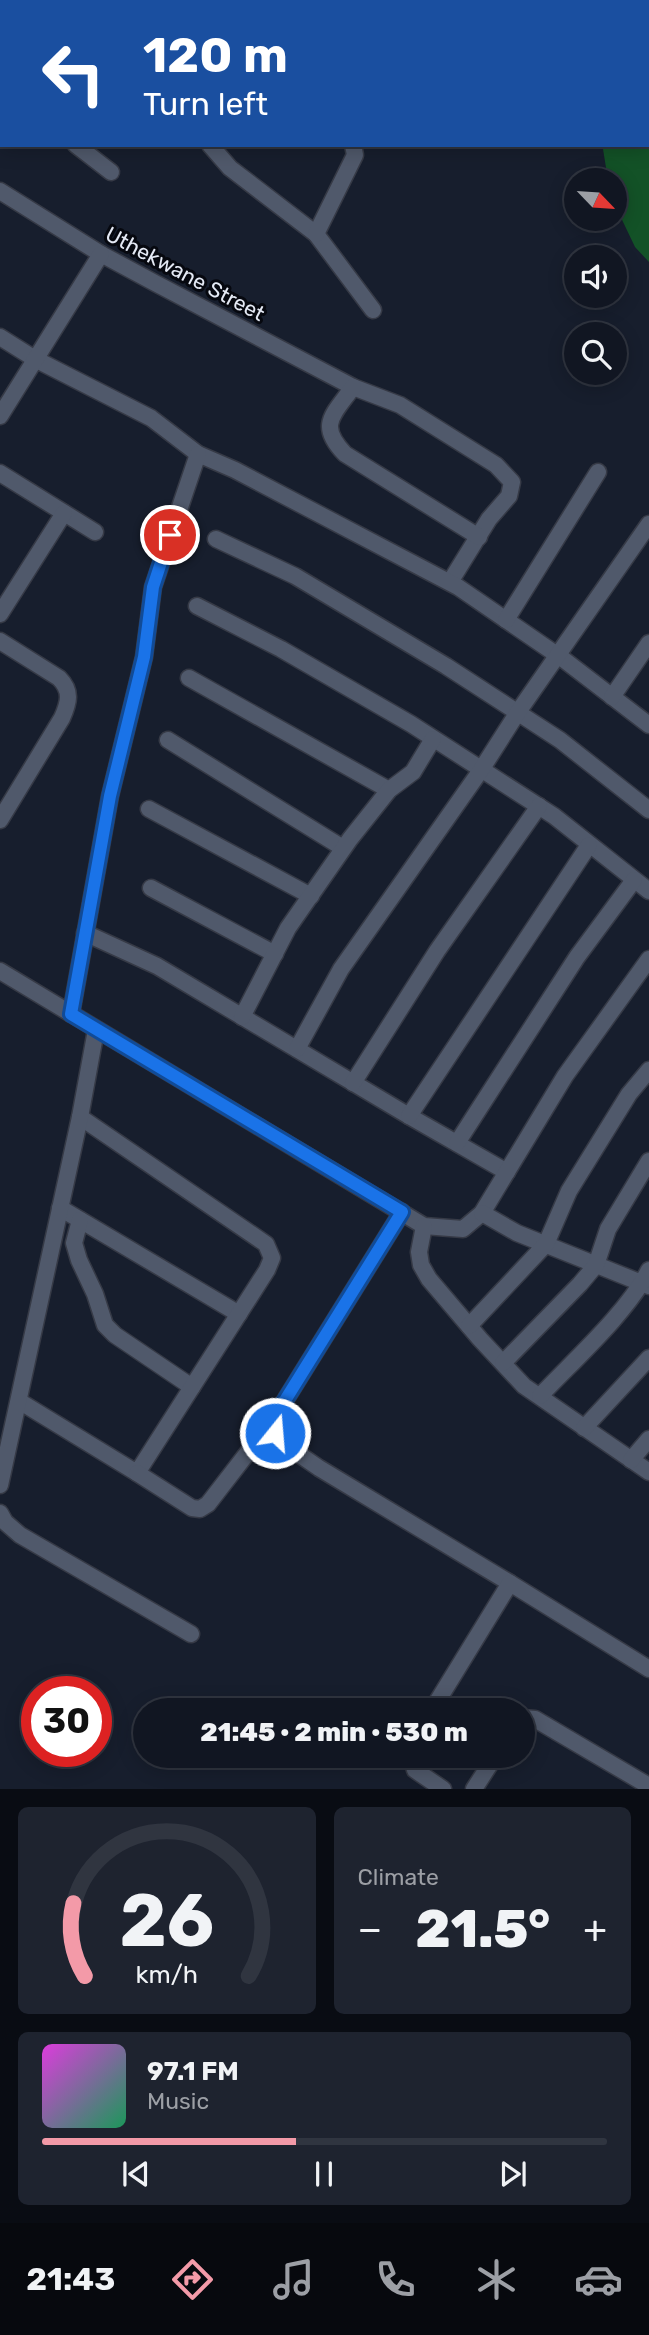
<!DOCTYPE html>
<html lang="en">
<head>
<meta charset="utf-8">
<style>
	body { margin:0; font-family:Rubik,sans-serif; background:#1e232f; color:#f1f3f6; height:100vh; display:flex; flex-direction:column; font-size:26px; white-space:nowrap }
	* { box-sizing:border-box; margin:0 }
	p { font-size:23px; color:#9c9fa5 }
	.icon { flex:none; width:38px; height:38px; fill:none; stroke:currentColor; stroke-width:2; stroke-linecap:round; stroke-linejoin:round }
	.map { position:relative; height:1789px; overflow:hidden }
	.details { display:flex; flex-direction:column; gap:18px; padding:18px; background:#090c13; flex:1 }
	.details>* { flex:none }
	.banner { position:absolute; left:0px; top:0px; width:649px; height:147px; box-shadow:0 4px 18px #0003,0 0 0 2px #303540; background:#1a4fa0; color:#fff; overflow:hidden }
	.needle { width:46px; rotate:115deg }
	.controls { position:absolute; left:564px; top:168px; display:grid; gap:14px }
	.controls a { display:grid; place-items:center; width:63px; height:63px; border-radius:50%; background:#111622; box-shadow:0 4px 18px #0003,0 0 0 2px #303540; font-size:35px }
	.speed { position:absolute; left:21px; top:1676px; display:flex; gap:14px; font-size:35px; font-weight:700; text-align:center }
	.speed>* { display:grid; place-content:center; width:91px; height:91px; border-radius:50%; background:#111622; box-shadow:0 4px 18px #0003,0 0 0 2px #303540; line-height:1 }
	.speed .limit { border:10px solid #d22; background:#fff; color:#111 }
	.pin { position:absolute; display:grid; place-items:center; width:60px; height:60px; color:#fff; margin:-30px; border:4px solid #fff; border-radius:50%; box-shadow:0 2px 7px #0007 }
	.me { position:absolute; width:77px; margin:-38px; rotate:17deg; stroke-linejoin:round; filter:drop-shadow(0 0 5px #0008) }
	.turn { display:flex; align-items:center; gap:24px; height:147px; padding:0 28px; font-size:32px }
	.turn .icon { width:91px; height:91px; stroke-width:2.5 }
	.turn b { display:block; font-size:49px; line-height:60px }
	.big { font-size:52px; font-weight:800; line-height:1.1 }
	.details .card { flex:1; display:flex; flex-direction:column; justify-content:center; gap:10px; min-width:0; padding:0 24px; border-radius:10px; background:#1e232f }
	.details .dial { align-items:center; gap:0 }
	.dial svg { height:182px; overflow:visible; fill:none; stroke:#303540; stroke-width:7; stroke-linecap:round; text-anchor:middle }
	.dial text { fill:#f1f3f6; stroke:none }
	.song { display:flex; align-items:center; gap:21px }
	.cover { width:84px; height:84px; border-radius:10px; background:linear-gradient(135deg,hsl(300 70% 55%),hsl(150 70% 35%)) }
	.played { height:7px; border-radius:4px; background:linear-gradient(90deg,#f39aa8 45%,#303540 45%) }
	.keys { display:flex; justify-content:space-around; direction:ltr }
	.heat { display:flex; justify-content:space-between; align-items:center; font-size:38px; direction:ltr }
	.details .tiles { flex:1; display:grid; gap:18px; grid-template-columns:1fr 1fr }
	.card:last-child { grid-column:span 2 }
	.trip { position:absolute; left:133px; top:1698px; width:402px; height:70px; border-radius:35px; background:#111622; box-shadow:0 4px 18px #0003,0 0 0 2px #303540; font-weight:800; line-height:70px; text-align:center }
	.tabs { display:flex; height:112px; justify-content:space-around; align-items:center; background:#07090e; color:#9c9fa5 }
	.tabs .icon { width:49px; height:49px }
	.tabs .on { color:#f39aa8 }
	.tabs b { font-size:32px; color:#f1f3f6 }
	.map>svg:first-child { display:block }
</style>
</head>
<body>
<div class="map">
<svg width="649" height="1789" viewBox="0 0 649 1789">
	<rect width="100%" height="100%" fill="#171e2d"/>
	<g fill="#135227">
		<path d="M177,0H525L524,2H177Z"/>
		<path d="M571,0H649V262L635,247L614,203V180H608L603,149L584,145H648V2H569Z"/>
	</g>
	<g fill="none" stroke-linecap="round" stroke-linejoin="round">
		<g stroke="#363a46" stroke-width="19">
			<g id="street">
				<path d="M0,6H2"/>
				<path d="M0,99L2,100"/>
				<path d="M0,121L2,118"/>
				<path d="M76,145L111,172"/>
				<path d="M210,145L230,168L316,234L373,310"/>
				<path d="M0,191L101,254L155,283L353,387L400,405L496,465L512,482L509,496L489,519L450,582"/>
				<path d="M316,234L355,155L353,145"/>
				<path d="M0,337L35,359L151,418L198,454L235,470L458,587L563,659L649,725"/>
				<path d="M353,387C333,415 317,425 345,454L479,537"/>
				<path d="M0,416L101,254"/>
				<path d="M0,473L95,532"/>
				<path d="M216,539L295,576L446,666L560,740L649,810"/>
				<path d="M197,606L281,649L411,724L554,816L649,891"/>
				<path d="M0,614L64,513"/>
				<path d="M506,620L598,472"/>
				<path d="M0,641L59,678C72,691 69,702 62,718L0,820"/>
				<path d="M189,678L389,790"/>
				<path d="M612,697L649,643"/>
				<path d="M168,740L343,848"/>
				<path d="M149,809L311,896"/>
				<path d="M151,888L275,954"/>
				<path d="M85,933L157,966L409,1116L507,1172"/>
				<path d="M0,971L424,1226L463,1229L482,1213L565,1076L649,959"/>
				<path d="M71,1014L110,796L144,657L153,587L198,454"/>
				<path d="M242,1017L288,928L350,839L389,790L413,772L433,739"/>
				<path d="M297,1049L341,969L481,770L518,712L649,524"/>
				<path d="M353,1083L437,951L539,806"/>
				<path d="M409,1116L589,845"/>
				<path d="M457,1143L577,957L634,880"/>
				<path d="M60,1208L239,1314"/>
				<path d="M402,1212L276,1415L275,1433L287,1446L319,1468L510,1583"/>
				<path d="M482,1213L517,1233L649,1286"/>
				<path d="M80,1220L74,1243L79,1260L95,1294L105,1325L115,1335L192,1387"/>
				<path d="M424,1226L419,1252L421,1265L429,1279L480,1339L524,1386L649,1472"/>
				<path d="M469,1326L546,1244L569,1191L629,1094L649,1070"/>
				<path d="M503,1363L580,1284L596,1265L608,1229L649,1161"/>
				<path d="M540,1396C574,1360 627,1313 649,1270"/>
				<path d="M19,1401L137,1473L267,1270L272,1258L266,1244L80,1117"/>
				<path d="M584,1428L649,1358"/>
				<path d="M631,1460L649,1439"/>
				<path d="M137,1473L192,1508L200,1509L208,1504L276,1416"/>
				<path d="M0,1485L80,1117L96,1030"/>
				<path d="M0,1513L5,1522L20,1535L191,1634"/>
				<path d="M432,1710L510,1583L649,1669"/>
				<path d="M523,1718L535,1719L649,1786"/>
				<path d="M411,1755L415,1770L443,1789"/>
				<path d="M474,1789L496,1755"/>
			</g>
		</g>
		<use href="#street" stroke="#50596b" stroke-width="16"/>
	</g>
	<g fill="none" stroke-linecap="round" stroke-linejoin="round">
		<g stroke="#114b97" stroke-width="18">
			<path id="route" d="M170,535L153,587L144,657L110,796L71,1014L402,1212L276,1415L275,1433"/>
		</g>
		<use href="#route" stroke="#1a73e8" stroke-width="12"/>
	</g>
	<g text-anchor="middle" stroke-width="6" stroke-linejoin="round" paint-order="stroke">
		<g font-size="21" fill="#e5eaf5" stroke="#06080f">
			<text transform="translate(185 274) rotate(28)" y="7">Uthekwane Street</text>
		</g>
	</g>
</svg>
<div class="controls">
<a><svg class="needle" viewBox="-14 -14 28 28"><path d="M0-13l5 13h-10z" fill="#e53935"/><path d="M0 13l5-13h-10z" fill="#9c9fa5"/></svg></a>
<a><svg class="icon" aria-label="sound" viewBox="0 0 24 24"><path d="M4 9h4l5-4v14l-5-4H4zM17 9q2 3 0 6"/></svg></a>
<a><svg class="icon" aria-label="search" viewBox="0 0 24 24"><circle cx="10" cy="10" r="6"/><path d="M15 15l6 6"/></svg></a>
</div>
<div class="speed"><div class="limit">30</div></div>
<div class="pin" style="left:170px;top:535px;background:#d93025"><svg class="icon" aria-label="arrive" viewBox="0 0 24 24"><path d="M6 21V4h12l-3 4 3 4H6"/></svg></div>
<svg class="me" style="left:275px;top:1433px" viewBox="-20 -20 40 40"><circle r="17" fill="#1a73e8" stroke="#fff" stroke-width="3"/><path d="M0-11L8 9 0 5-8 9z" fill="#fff"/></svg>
<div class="trip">21:45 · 2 min · 530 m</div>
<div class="banner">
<div class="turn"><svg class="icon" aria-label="left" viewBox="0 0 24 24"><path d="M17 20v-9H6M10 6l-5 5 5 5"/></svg><div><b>120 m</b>Turn left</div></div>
</div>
</div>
<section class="details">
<div class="tiles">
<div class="card dial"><svg viewBox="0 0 100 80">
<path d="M14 69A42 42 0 1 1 86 69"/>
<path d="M14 69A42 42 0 0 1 9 37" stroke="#f39aa8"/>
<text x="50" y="56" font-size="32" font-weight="700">26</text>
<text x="50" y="72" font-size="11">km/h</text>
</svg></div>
<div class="card"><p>Climate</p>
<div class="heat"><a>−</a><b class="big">21.5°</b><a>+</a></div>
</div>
<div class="card">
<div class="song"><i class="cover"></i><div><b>97.1 FM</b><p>Music</p></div></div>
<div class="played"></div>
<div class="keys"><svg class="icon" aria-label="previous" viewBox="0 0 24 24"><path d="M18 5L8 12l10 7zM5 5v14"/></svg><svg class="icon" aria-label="pause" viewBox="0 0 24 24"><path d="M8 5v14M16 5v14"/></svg><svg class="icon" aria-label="next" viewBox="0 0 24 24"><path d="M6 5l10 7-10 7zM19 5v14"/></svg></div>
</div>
</div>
</section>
<nav class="tabs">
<b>21:43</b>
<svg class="icon on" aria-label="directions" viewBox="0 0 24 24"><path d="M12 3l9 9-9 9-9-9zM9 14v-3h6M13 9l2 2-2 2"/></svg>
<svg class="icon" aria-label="music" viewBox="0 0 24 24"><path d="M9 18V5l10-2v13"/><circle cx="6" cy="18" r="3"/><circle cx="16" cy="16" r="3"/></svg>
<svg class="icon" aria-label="phone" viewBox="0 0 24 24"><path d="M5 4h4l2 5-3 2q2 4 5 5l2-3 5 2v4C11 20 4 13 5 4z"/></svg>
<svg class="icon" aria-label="climate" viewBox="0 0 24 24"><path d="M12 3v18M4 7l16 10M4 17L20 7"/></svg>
<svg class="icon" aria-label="car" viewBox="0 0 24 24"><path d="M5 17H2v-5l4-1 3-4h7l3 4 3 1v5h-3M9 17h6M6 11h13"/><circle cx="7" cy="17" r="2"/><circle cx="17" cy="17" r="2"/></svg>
</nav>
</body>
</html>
